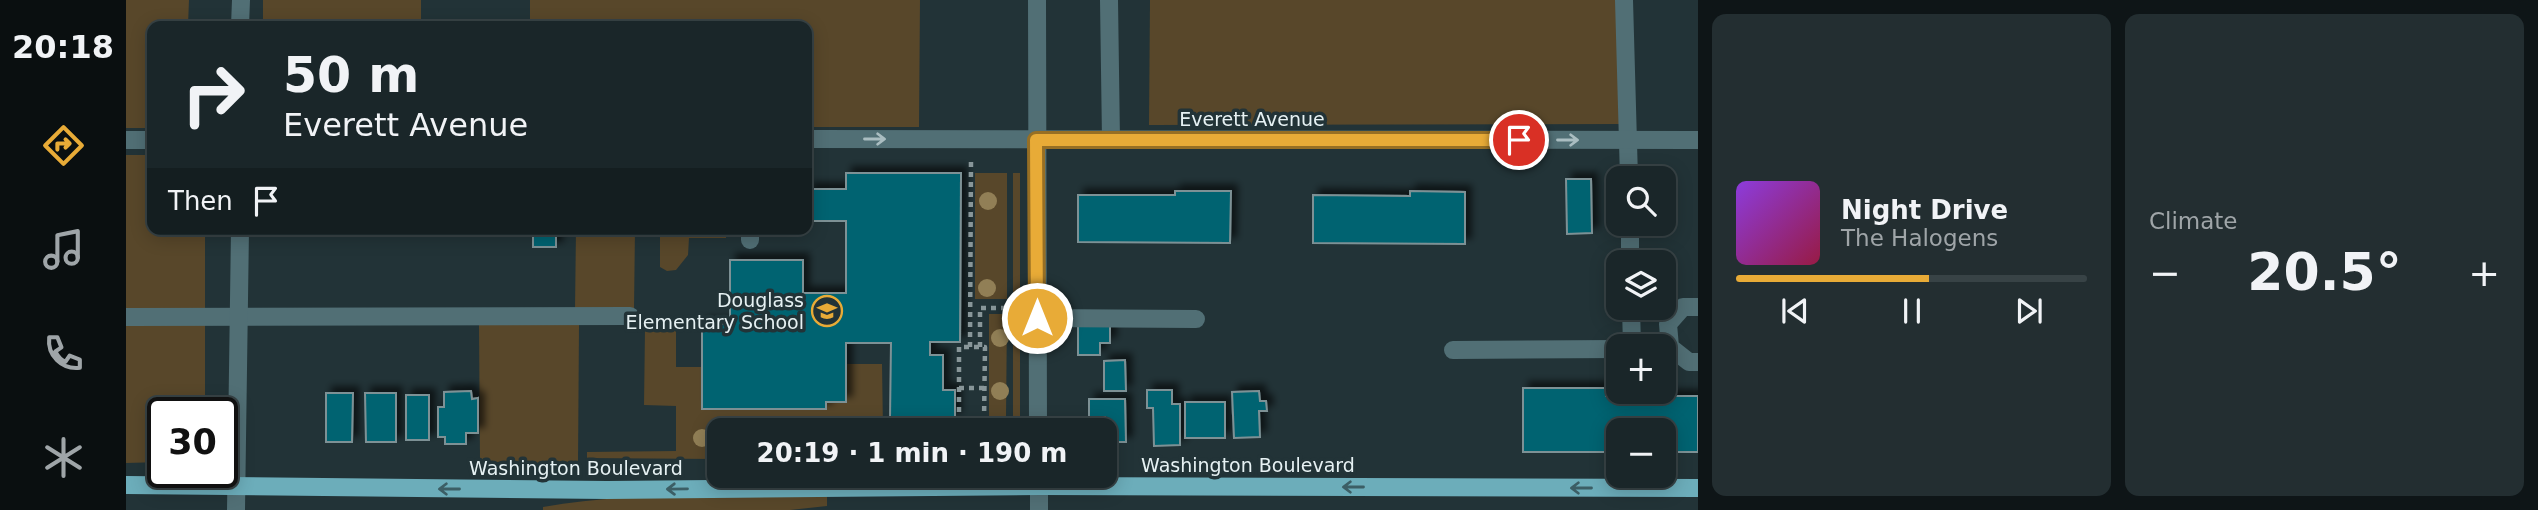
<!DOCTYPE html>
<html lang="en">
<head>
<meta charset="utf-8">
<style>
	body { margin:0; font-family:"DejaVu Sans",sans-serif; background:#232e31; color:#f1f3f6; height:100vh; display:flex; flex-direction:column; font-size:26px; white-space:nowrap }
	* { box-sizing:border-box; margin:0 }
	p { font-size:23px; color:#9fa5a8 }
	.icon { flex:none; width:38px; height:38px; fill:none; stroke:currentColor; stroke-width:2; stroke-linecap:round; stroke-linejoin:round }
	.map { position:relative; flex:1; overflow:hidden }
	.details { display:flex; flex-direction:column; gap:14px; padding:14px; background:#0e1517; width:840px }
	.details>* { flex:none }
	.top-card { position:absolute; left:21px; top:21px; width:665px; height:214px; border-radius:14px; box-shadow:0 4px 18px #0003,0 0 0 2px #384346; background:#1a2629; color:#f1f3f6; overflow:hidden }
	.controls { position:absolute; left:1480px; top:166px; display:grid; gap:14px }
	.controls a { display:grid; place-items:center; width:70px; height:70px; border-radius:14px; background:#1a2629; box-shadow:0 4px 18px #0003,0 0 0 2px #384346; font-size:35px }
	.speed { position:absolute; left:21px; top:397px; display:flex; gap:14px; font-size:35px; font-weight:700; text-align:center }
	.speed>* { display:grid; place-content:center; width:91px; height:91px; border-radius:50%; background:#1a2629; box-shadow:0 4px 18px #0003,0 0 0 2px #384346; line-height:1 }
	.speed .limit { border:4px solid #111; border-radius:10px; background:#fff; color:#111 }
	.pin { position:absolute; display:grid; place-items:center; width:60px; height:60px; color:#fff; margin:-30px; border:4px solid #fff; border-radius:50%; box-shadow:0 2px 7px #0007 }
	.me { position:absolute; width:77px; margin:-38px; rotate:0deg; stroke-linejoin:round; filter:drop-shadow(0 0 5px #0008) }
	.turn { display:flex; align-items:center; gap:24px; height:147px; padding:0 21px; font-size:32px }
	.turn .icon { width:91px; height:91px; stroke-width:2.5 }
	.turn b { display:block; font-size:49px; line-height:60px }
	.then { display:flex; align-items:center; height:66px; padding:0 21px; background:#0003; gap:14px; font-size:26px }
	.big { font-size:52px; font-weight:600; line-height:1.1 }
	.details .widget { flex:1; display:flex; flex-direction:column; justify-content:center; gap:10px; min-width:0; padding:0 24px; border-radius:14px; background:#232e31 }
	.song { display:flex; align-items:center; gap:21px }
	.cover { width:84px; height:84px; border-radius:10px; background:linear-gradient(135deg,hsl(270 70% 55%),hsl(340 70% 35%)) }
	.played { height:7px; border-radius:4px; background:linear-gradient(90deg,#e8ab37 55%,#384346 55%) }
	.keys { display:flex; justify-content:space-around; direction:ltr }
	.heat { display:flex; justify-content:space-between; align-items:center; font-size:38px; direction:ltr }
	.details .tiles { flex:1; display:grid; gap:14px; grid-template-columns:repeat(2,1fr) }
	.trip { position:absolute; left:581px; top:418px; width:410px; height:70px; border-radius:14px; background:#1a2629; box-shadow:0 4px 18px #0003,0 0 0 2px #384346; font-weight:600; line-height:70px; text-align:center }
	main { display:flex; flex:1; min-height:0 }
	.tabs { display:flex; flex-direction:column; width:126px; justify-content:space-around; align-items:center; background:#0a0f10; color:#9fa5a8 }
	.tabs .icon { width:49px; height:49px }
	.tabs .on { color:#e8ab37 }
	.tabs b { font-size:32px; color:#f1f3f6 }
	.map>svg:first-child { display:block }
</style>
</head>
<body>
<main>
<nav class="tabs">
<b>20:18</b>
<svg class="icon on" aria-label="directions" viewBox="0 0 24 24"><path d="M12 3l9 9-9 9-9-9zM9 14v-3h6M13 9l2 2-2 2"/></svg>
<svg class="icon" aria-label="music" viewBox="0 0 24 24"><path d="M9 18V5l10-2v13"/><circle cx="6" cy="18" r="3"/><circle cx="16" cy="16" r="3"/></svg>
<svg class="icon" aria-label="phone" viewBox="0 0 24 24"><path d="M5 4h4l2 5-3 2q2 4 5 5l2-3 5 2v4C11 20 4 13 5 4z"/></svg>
<svg class="icon" aria-label="climate" viewBox="0 0 24 24"><path d="M12 3v18M4 7l16 10M4 17L20 7"/></svg>
</nav>
<div class="map">
<svg width="1572" height="510" viewBox="0 0 1572 510">
	<defs>
		<filter id="shadow"><feDropShadow dx="6" dy="-6" stdDeviation="3.5" flood-color="#0009"/></filter>
	</defs>
	<rect width="100%" height="100%" fill="#223337"/>
	<g fill="#58472a">
		<path d="M0,0H63L62,26H26V128H0Z"/>
		<rect x="137" y="0" width="158" height="26"/>
		<path d="M404,0H794L793,127H681V26H404Z"/>
		<path d="M1024,0H1495L1496,124L1023,125Z"/>
		<path d="M0,155H26V229H79V413H37V462L0,463Z"/>
		<rect x="849" y="173" width="32" height="126"/>
		<rect x="887" y="173" width="7" height="127"/>
		<path d="M450,229H509L508,309H449Z"/>
		<path d="M534,229H600V238H563L562,255L550,270L541,271L534,267Z"/>
		<path d="M863,314H881L880,418H863Z"/>
		<rect x="887" y="314" width="7" height="104"/>
		<path d="M353,324L453,325L452,464L354,462Z"/>
		<path d="M519,329H550V367H576V409H700V402H720V364H756L757,430H593V440H588V459L461,458V452L550,451V406L518,405Z"/>
		<rect x="834" y="426" width="46" height="4"/>
		<path d="M701,496V506L664,510H417V507C510,490 607,497 701,496Z"/>
	</g>
	<g fill="#006371" stroke="#7d9195" stroke-width="2" filter="url(#shadow)">
		<path d="M720,173H835L834,342H804V355H817V390H829V418H764L765,343H720V402H700V409H576V324H604V260H677V293H720V221H681V189H720Z"/>
		<path d="M1440,179H1465L1466,233L1441,234Z"/>
		<path d="M1049,191H1105L1104,243L952,242V195H1049Z"/>
		<path d="M1284,191L1339,192V244L1187,243V195L1284,196Z"/>
		<rect x="375" y="229" width="26" height="5"/>
		<rect x="407" y="229" width="23" height="18"/>
		<path d="M952,326H984V343H974V355H952Z"/>
		<path d="M999,360L1000,391H978V361Z"/>
		<path d="M1397,388H1480V396H1572V452H1538V430H1493V452H1397Z"/>
		<path d="M1021,390H1046V404H1054V445L1028,446L1027,408H1021Z"/>
		<path d="M345,391L346,399L352,398V433H340V444H319V437H312V407H318V392Z"/>
		<path d="M1133,391L1134,401H1140L1141,411H1133L1134,437L1108,438L1106,392Z"/>
		<path d="M200,393H227L226,442H200Z"/>
		<path d="M239,393H270V442H240Z"/>
		<rect x="280" y="395" width="23" height="45"/>
		<path d="M963,399H999L1000,442H979V417H963Z"/>
		<rect x="1059" y="402" width="40" height="36"/>
	</g>
	<g fill="none" stroke-linecap="round" stroke-linejoin="round">
		<g stroke="#889699" stroke-width="4.5" stroke-dasharray="5 5" stroke-linecap="butt">
			<path d="M844,347L845,160"/>
			<path d="M854,347V308H884"/>
			<path d="M833,388H858"/>
			<path d="M833,422V347H859L858,422"/>
			<path d="M821,430V421L884,422"/>
		</g>
		<g stroke="#516f75" stroke-width="18">
			<path d="M911,0L912,430"/>
			<path d="M983,0L985,140"/>
			<path d="M1498,0L1503,178"/>
			<path d="M114,26L115,0"/>
			<path d="M681,139L1572,140"/>
			<path d="M0,140H26"/>
			<path d="M1504,224V262"/>
			<path d="M624,240V229"/>
			<path d="M1572,307H1557L1542,324L1544,347L1563,362H1572"/>
			<path d="M1505,308L1506,346"/>
			<path d="M0,317L504,316"/>
			<path d="M911,318L1070,319"/>
			<path d="M1327,350L1493,349"/>
			<path d="M913,476V510"/>
			<path d="M110,510L114,229"/>
		</g>
		<path stroke="#6cadba" stroke-width="18" d="M0,485L481,490L913,486L1572,488"/>
	</g>
	<g fill="#917f56">
		<circle cx="862" cy="201" r="9"/>
		<circle cx="861" cy="288" r="9"/>
		<circle cx="874" cy="338" r="9"/>
		<circle cx="874" cy="391" r="9"/>
		<circle cx="576" cy="438" r="9"/>
	</g>
	<defs><path id="oneway-shaft" d="M-6 0H5M1.5-3L5.5 0L1.5 3" fill="none" stroke-width="1.6" stroke-linecap="round" stroke-linejoin="round" transform="scale(1.75)"/></defs>
	<g stroke="#aabdc1">
		<use href="#oneway-shaft" transform="translate(749 139)"/>
		<use href="#oneway-shaft" transform="translate(1442 140)"/>
	</g>
	<g stroke="#3c5e65">
		<use href="#oneway-shaft" transform="translate(1227 487) rotate(-180)"/>
		<use href="#oneway-shaft" transform="translate(1455 488) rotate(-180)"/>
		<use href="#oneway-shaft" transform="translate(323 489) rotate(-180)"/>
		<use href="#oneway-shaft" transform="translate(551 489) rotate(179)"/>
	</g>
	<g fill="none" stroke-linecap="round" stroke-linejoin="round">
		<g stroke="#976f24" stroke-width="18">
			<path id="route" d="M911,318L910,140H1393"/>
		</g>
		<use href="#route" stroke="#e8ab37" stroke-width="12"/>
	</g>
	<defs>
		<g id="school-ring" transform="scale(1.575)"><circle r="9.5" fill="#223337" stroke="#e8ab37" stroke-width="1.5"/><path d="M0-5L7-2L0 1L-7-2ZM-4 1L0 2.5L4 1V4Q0 6-4 4Z" fill="#e8ab37"/></g>
	</defs>
	<g fill-rule="evenodd">
		<use href="#school-ring" x="701" y="311"/>
	</g>
	<g text-anchor="middle" stroke-width="7" stroke-linejoin="round" paint-order="stroke">
		<g font-size="19" fill="#e6f1f3" stroke="#223337">
			<text x="1126" y="126">Everett Avenue</text>
			<text x="1122" y="472">Washington Boulevard</text>
			<text x="450" y="475">Washington Boulevard</text>
		</g>
		<g font-size="19" fill="#e6f1f3" stroke="#223337" text-anchor="end">
			<text x="678" y="307">Douglass<tspan x="678" dy="22">Elementary School</tspan></text>
		</g>
	</g>
</svg>
<div class="controls">
<a><svg class="icon" aria-label="search" viewBox="0 0 24 24"><circle cx="10" cy="10" r="6"/><path d="M15 15l6 6"/></svg></a>
<a><svg class="icon" aria-label="layers" viewBox="0 0 24 24"><path d="M12 4l9 5-9 5-9-5zM3 14l9 5 9-5"/></svg></a>
<a>+</a>
<a>−</a>
</div>
<div class="speed"><div class="limit">30</div></div>
<div class="pin" style="left:1393px;top:140px;background:#d93025"><svg class="icon" aria-label="arrive" viewBox="0 0 24 24"><path d="M6 21V4h12l-3 4 3 4H6"/></svg></div>
<svg class="me" style="left:911px;top:318px" viewBox="-20 -20 40 40"><circle r="17" fill="#e8ab37" stroke="#fff" stroke-width="3"/><path d="M0-11L8 9 0 5-8 9z" fill="#fff"/></svg>
<div class="trip">20:19 · 1 min · 190 m</div>
<div class="top-card">
<div class="turn"><svg class="icon" aria-label="right" viewBox="0 0 24 24"><path d="M7 20v-9h11M14 6l5 5-5 5"/></svg><div><b>50 m</b>Everett Avenue</div></div>
<div class="then">Then<svg class="icon" aria-label="arrive" viewBox="0 0 24 24"><path d="M6 21V4h12l-3 4 3 4H6"/></svg></div>
</div>
</div>
<section class="details">
<div class="tiles">
<div class="widget">
<div class="song"><i class="cover"></i><div><b>Night Drive</b><p>The Halogens</p></div></div>
<div class="played"></div>
<div class="keys"><svg class="icon" aria-label="previous" viewBox="0 0 24 24"><path d="M18 5L8 12l10 7zM5 5v14"/></svg><svg class="icon" aria-label="pause" viewBox="0 0 24 24"><path d="M8 5v14M16 5v14"/></svg><svg class="icon" aria-label="next" viewBox="0 0 24 24"><path d="M6 5l10 7-10 7zM19 5v14"/></svg></div>
</div>
<div class="widget"><p>Climate</p>
<div class="heat"><a>−</a><b class="big">20.5°</b><a>+</a></div>
</div>
</div>
</section>
</main>
</body>
</html>
